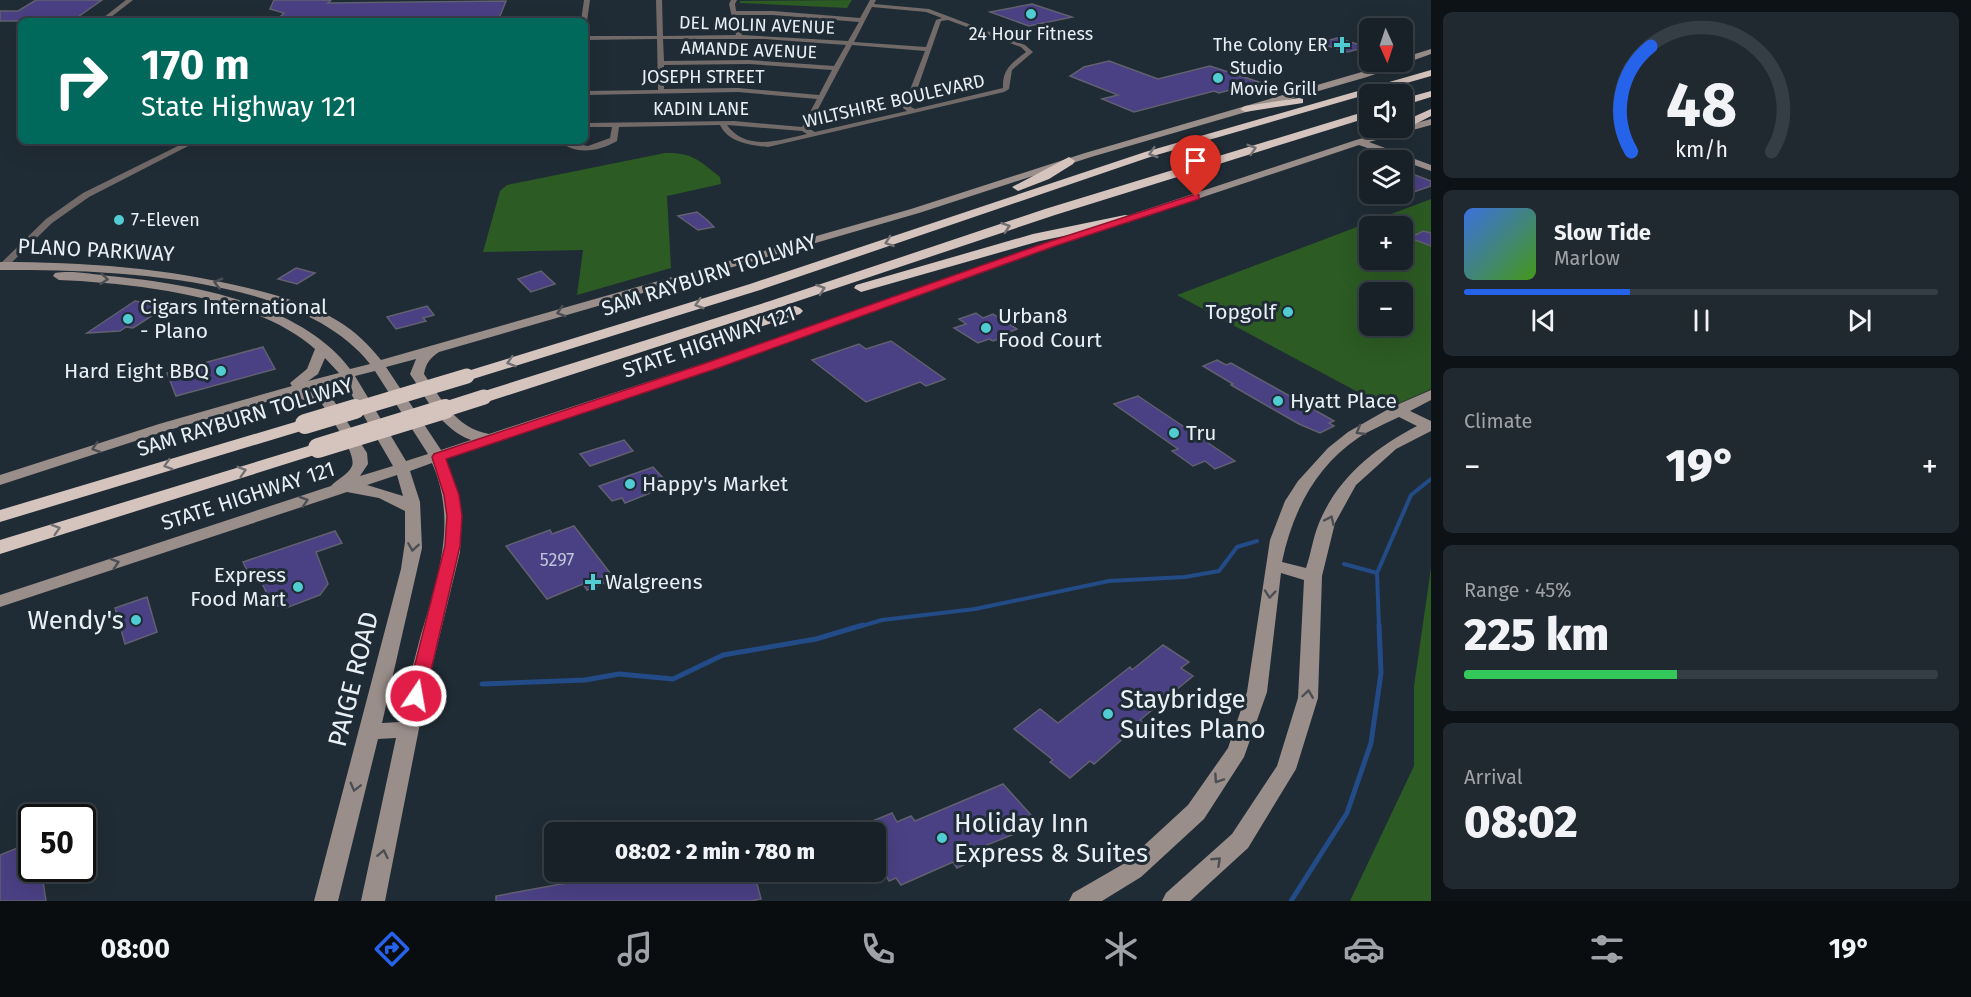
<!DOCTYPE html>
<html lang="en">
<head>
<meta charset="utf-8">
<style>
	body { margin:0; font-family:"Fira Sans",sans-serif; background:#212930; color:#f1f3f6; height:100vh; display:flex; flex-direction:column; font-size:22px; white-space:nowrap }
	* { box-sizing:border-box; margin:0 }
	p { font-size:20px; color:#9fa3a8 }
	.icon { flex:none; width:33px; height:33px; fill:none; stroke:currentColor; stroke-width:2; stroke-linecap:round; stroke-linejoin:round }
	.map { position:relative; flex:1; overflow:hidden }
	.panel { display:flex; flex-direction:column; gap:12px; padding:12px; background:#0d1216; width:540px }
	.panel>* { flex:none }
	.hud { position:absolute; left:18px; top:18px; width:570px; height:126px; border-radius:9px; box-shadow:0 6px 24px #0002,0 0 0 2px #363e45; background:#00695c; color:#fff; overflow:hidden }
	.needle { width:39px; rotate:177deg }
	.buttons { position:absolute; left:1359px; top:18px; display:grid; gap:12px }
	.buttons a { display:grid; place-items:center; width:54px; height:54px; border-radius:9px; background:#182128; box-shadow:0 6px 24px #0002,0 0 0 2px #363e45; font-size:30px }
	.speed { position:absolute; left:18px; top:804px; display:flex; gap:12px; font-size:30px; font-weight:700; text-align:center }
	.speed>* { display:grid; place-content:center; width:78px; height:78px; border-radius:50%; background:#182128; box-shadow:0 6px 24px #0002,0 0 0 2px #363e45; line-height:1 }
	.speed .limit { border:3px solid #111; border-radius:9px; background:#fff; color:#111 }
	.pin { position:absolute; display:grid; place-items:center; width:51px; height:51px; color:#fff; margin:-62px -26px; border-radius:50% 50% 50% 0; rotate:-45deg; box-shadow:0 0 6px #0007 }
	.pin .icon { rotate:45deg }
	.me { position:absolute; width:66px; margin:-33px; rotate:12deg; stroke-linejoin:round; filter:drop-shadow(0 0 4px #0008) }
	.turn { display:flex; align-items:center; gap:21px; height:126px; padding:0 24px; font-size:27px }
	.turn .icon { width:78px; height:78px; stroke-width:2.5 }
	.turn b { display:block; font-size:42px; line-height:51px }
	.big { font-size:45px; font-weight:800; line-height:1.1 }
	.panel .card { flex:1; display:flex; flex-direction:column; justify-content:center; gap:9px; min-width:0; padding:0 21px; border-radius:9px; background:#212930 }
	.panel .dial { align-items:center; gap:0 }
	.dial svg { height:156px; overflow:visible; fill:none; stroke:#363e45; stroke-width:7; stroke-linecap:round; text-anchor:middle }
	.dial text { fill:#f1f3f6; stroke:none }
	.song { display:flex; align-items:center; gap:18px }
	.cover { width:72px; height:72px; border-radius:9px; background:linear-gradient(135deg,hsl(220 70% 55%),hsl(100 70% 35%)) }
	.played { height:6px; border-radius:3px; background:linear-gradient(90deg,#2563eb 35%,#363e45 35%) }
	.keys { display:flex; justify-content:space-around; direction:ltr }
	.heat { display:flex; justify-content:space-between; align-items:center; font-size:33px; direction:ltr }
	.charge { height:9px; border-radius:4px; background:linear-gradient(90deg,#34c759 45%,#363e45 0) }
	.trip { position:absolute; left:544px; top:822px; width:342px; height:60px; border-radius:9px; background:#182128; box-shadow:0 6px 24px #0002,0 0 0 2px #363e45; font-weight:800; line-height:60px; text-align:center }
	.tabs { display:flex; height:96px; justify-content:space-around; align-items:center; background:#0a0d10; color:#9fa3a8 }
	.tabs .icon { width:42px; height:42px }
	.tabs .active { color:#2563eb }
	.tabs b { font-size:27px; color:#f1f3f6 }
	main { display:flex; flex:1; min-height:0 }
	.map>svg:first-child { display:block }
</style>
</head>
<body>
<main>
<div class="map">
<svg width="1431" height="901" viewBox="0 0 1431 901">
	<rect width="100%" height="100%" fill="#202c35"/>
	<g fill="#2c5b23" fill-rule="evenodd">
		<path d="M852,0L847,8L740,3V1Z"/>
		<path d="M665,153C692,152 700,161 720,177L721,184L667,196L671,268L577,295L583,250L483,252L500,191L507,185Z"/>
		<path d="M1431,199V389L1400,403L1390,402L1356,391L1177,295ZM1370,226H1402V260H1370ZM1370,292H1402V326H1370Z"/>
		<path d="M1431,568V901H1350L1414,766V686Z"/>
	</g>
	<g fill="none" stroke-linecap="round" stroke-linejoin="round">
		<g stroke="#224b87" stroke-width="4">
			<path d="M1344,564L1377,573"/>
			<path d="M858,627L882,620L975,609L1109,581L1185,577L1219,571L1237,547L1257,541"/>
			<path d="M1379,627L1377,573L1411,495L1431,479"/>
		</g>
		<g stroke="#224b87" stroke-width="5">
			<path d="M482,684L585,680L619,674L673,679L723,655L816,639L863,625"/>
			<path d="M1291,901L1347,813L1371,743L1381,673L1379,625"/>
		</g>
	</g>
	<g fill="#4a4084" stroke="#61606f" stroke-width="1.5">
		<path d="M36,0H102L72,21H0V11H18Z"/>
		<path d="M274,0H331L328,3L506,1L498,21H276L284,13L270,9Z"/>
		<path d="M1032,4L1072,17L1029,26L990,12Z"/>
		<path d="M1337,38L1367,47L1348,52L1318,43Z"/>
		<path d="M1109,61L1158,79L1210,66L1259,82L1219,93L1214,91L1134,112L1102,99L1118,95L1070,76L1084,67Z"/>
		<path d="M1402,170L1431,181V186L1402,196Z"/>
		<path d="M697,212L706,219L714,227L698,230L678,216Z"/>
		<path d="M1423,231L1431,233V246L1410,238Z"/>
		<path d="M296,268L315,273L297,284L278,279Z"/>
		<path d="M541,271L555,284L531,292L518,279Z"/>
		<path d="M135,301L157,305L153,308L161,310L133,328L126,327L120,331L87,333Z"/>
		<path d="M427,306L434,315L423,318L426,321L396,329L387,317Z"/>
		<path d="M976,313L983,318L993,314L1017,329L1007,333L1010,335L993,341L989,339L978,343L954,328L966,324L959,319Z"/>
		<path d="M891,341L945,379L926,386L920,382L866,402L812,360L859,344L866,349Z"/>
		<path d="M263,347L275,369L176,396L167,373Z"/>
		<path d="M1217,360L1226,365L1231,363L1334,421L1329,423L1334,426L1320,433L1299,424L1231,385L1233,384L1203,366Z"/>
		<path d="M1138,396L1235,461L1215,469L1205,461L1193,466L1172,451L1178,449L1114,404Z"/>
		<path d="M624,440L633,451L590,466L580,454Z"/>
		<path d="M653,467L663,478L661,483L649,487L653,492L625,503L622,498L612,501L599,486Z"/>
		<path d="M574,526L610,573L602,576L607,582L587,590L583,584L547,599L506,546L550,530L552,534Z"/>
		<path d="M335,531L342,543L316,552L328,584L320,595L286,608L272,604L257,573L249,575L243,562Z"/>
		<path d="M147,597L157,632L125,644L115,608Z"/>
		<path d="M1163,645L1189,662L1181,668L1193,676L1170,695L1174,698L1161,708L1157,706L1140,720L1142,722L1140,724L1143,727L1129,738L1126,736L1094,764L1090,761L1070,778L1050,762L1053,760L1014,729L1040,709L1058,723L1130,667L1132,670Z"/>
		<path d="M1003,784L1039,824L962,855L968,863L957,868L953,862L901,885L896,878L889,881L878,862L883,860L876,849V832H846L892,813L897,822L911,816L915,821Z"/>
		<path d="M32,842V868H41L46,901H0V855Z"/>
		<path d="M626,872H754L761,899L751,901H496V896Z"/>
	</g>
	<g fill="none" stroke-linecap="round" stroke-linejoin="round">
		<g fill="#726a68" fill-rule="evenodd">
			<path d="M126,0H133L106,21H99Z"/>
			<path d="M584,0H590L587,21L585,23L581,21Z"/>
			<path d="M656,0H662L663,36L736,35L729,4L731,0H737L735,4L736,11H773L860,18L870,0H876L874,4L929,9L1025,45L1033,52L1012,70L1009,89L1004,92L768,147C750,145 729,143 720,125L619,127L617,141C600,151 575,156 560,141L588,146L610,138L612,127H585V123L734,121L802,127L817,99L738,92L585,95V91L658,90L657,39L585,40V36H657ZM872,7L926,12L942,18L936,20L926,47L854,42ZM737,15H773L859,22L848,41L742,35ZM948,20L1021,47L1026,52C1012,63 1002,69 1003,88L915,109L911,107L941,21ZM663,39H764L846,45L834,66L749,60L664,61ZM852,45L925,51L903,108L907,111L815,132L808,128ZM749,64L832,70L819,95L738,88L664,89V65ZM727,125L802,131L807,134C781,140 746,152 727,125Z"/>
			<path d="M188,141H198L89,197L52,223L6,268H0V264L46,219L83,193Z"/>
		</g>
		<g fill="#9a8e8a" fill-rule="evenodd">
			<path d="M1431,49V54L1367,77L1091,157L919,213L439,352C430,358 426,363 424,374C442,400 456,428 489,434L708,362L1048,242L1356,140L1431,119V125L1369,142L1431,165V171L1359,145L1056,246L718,368L445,459L460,501L462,516L460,552L427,688L385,901H361L396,738L378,739L338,901H314L401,569L405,542V511L379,498L347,492L0,607V595L331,486C337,479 348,475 352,466C357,453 329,416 322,404L287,396L169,430L0,485V475L159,424L292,386L290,383L307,369L315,349C258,297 134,283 59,280L53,276L55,273C71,270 93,274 109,276C187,283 301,303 350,369L370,364C302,275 103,269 0,270V262C84,262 167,268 248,288C279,296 310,304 338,321C355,331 369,345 381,360L911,209L1085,153L1396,62H1402V58ZM325,358L339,373L308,381L318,374ZM416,359L410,374C427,399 441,429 471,440L441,450L386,367ZM375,371L428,454L406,461L355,376ZM343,380L393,466L360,476L368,464L367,453L334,401L320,393L306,391ZM432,463C459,524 436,582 419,642C412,668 406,695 400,722L382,723L422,548L420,502L410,471ZM397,475L403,496L367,485Z"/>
			<path d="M1431,390V400L1410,411L1431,421V431L1396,449L1356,485L1335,523L1322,576L1318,698L1296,769L1248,848L1190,901H1162L1166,893L1232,834L1277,766L1298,698L1304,580L1281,573L1267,692L1244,757L1204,819L1141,877L1102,901H1069L1073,893L1125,863L1188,805L1228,748L1247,692L1270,540L1285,501L1298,481L1328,448L1348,432L1392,407ZM1399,417L1417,426C1375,448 1338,477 1319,523C1313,537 1311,554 1306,568L1282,562C1292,513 1315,467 1358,438C1370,430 1385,424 1399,417Z"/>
		</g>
		<g fill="#d5c3bd" fill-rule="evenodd">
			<path d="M1431,70V76L1153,156L760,290L473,379L467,381L459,376L461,373L750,284L1145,152Z"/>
			<path d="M1431,91V97L1402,106V99Z"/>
			<path d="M1299,98L1303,99V103L1245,112L1240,109L1245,106Z"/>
			<path d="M1431,109V116L1406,129L1397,128H1402V122Z"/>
			<path d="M1370,110V117L1055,215L780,307L490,401L484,402L476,397L478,393L770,301L1045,209Z"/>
			<path d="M1069,157L1075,161L1073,164L1049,179L1018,191L1012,187Z"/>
			<path d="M1125,215L1130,216L1132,219L1130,222L1040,241L861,292L854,288L856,285L1033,234Z"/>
			<path d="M795,306L800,308L803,311L800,314L710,343L702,338L704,335Z"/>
			<path d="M305,419L311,420L314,424L311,428L0,522V510Z"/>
			<path d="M318,443L324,444L327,448L324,452L0,554V540Z"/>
		</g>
		<g stroke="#d5c3bd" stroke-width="15">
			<path d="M350,411L467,376"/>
			<path d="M440,411L484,397"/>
		</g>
		<g stroke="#d5c3bd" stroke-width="20">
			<path d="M305,424L355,409"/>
			<path d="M318,448L445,409"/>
		</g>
	</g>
	<defs><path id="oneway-chevron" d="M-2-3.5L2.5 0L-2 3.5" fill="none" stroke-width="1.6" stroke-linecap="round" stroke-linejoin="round" transform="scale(1.5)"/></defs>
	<g stroke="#717072">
		<use href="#oneway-chevron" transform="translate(1252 149) rotate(-17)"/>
		<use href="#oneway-chevron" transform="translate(1153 153) rotate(163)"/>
		<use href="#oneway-chevron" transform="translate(1006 227) rotate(-19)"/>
		<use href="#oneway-chevron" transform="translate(889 242) rotate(161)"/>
		<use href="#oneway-chevron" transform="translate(821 289) rotate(-19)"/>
		<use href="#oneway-chevron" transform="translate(699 304) rotate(163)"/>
		<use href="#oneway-chevron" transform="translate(511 362) rotate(163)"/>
		<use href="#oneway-chevron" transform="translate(168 465) rotate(163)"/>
		<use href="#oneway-chevron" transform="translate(242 471) rotate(-17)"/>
		<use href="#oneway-chevron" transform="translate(56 529) rotate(-17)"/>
	</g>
	<g stroke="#4b4e53">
		<use href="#oneway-chevron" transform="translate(104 279) rotate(5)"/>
		<use href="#oneway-chevron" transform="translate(218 283) rotate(-166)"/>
		<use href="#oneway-chevron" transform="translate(561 312) rotate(164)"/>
		<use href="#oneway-chevron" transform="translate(1360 431) rotate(149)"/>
		<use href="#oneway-chevron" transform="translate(96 448) rotate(162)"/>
		<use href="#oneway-chevron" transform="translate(304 501) rotate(-18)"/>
		<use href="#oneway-chevron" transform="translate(1330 520) rotate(-65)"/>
		<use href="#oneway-chevron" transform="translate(413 547) rotate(99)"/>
		<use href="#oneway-chevron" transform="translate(115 563) rotate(-18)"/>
		<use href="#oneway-chevron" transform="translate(1270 594) rotate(95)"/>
		<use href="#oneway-chevron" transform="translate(1308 694) rotate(-82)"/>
		<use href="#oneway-chevron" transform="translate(1218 779) rotate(124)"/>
		<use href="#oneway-chevron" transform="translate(355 787) rotate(104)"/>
		<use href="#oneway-chevron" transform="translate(383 854) rotate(-78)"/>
		<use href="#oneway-chevron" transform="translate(1217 861) rotate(-43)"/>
	</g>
	<path fill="#e11d48" stroke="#92132f" stroke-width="1.5" d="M1196,194L1199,195V199L1055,246L718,368L446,459L459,495L462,516L460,546L425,696L422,701L416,703L410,701L407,696L445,546L447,516L444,495L432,457L434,454L709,362L1048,242Z"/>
	<g fill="#51ccd2" stroke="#202c35" stroke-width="2">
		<circle cx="1031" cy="14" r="6"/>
		<path d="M1339 36h6v6h6v6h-6v6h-6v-6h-6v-6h6z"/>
		<circle cx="1218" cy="78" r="6"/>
		<circle cx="119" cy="220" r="6"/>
		<circle cx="1288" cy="312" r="6"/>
		<circle cx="128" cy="319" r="6"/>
		<circle cx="986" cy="328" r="6"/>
		<circle cx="221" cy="371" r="6"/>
		<circle cx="1278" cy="401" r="6"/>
		<circle cx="1174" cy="433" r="6"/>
		<circle cx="630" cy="484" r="6"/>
		<path d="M590 573h6v6h6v6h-6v6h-6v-6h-6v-6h6z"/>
		<circle cx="298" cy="587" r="6"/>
		<circle cx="136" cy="620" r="6"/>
		<circle cx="1108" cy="714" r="6"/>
		<circle cx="942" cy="838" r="6"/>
	</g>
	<g text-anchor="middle" stroke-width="6" stroke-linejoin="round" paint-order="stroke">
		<g font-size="18" fill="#e8eff5" stroke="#202c35">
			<text transform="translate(757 25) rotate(2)" y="6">DEL MOLIN AVENUE</text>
			<text transform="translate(749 50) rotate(2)" y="6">AMANDE AVENUE</text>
			<text x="703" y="83">JOSEPH STREET</text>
			<text transform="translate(894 101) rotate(-13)" y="6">WILTSHIRE BOULEVARD</text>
			<text x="701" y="115">KADIN LANE</text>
		</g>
		<g font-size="18" fill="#e8eff5" stroke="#202c35" text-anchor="start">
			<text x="1031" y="40" text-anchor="middle">24 Hour Fitness</text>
			<text x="1328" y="51" text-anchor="end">The Colony ER</text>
			<text x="1230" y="74">Studio<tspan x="1230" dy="21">Movie Grill</tspan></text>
			<text x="131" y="226">7-Eleven</text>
		</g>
		<g font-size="18" fill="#c0c3d9">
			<text x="557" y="566">5297</text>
		</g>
		<g font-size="21" fill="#e8eff5" stroke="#202c35">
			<text transform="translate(96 250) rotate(3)" y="7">PLANO PARKWAY</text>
			<text transform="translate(709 275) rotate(-18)" y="7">SAM RAYBURN TOLLWAY</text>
			<text transform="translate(709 342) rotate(-19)" y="7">STATE HIGHWAY 121</text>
			<text transform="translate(245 417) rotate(-17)" y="7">SAM RAYBURN TOLLWAY</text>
			<text transform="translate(248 496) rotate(-18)" y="7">STATE HIGHWAY 121</text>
		</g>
		<g font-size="21" fill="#e8eff5" stroke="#202c35" text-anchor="start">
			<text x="140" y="314">Cigars International<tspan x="140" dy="24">- Plano</tspan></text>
			<text x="1276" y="319" text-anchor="end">Topgolf</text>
			<text x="998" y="323">Urban8<tspan x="998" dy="24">Food Court</tspan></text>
			<text x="209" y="378" text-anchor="end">Hard Eight BBQ</text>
			<text x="1290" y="408">Hyatt Place</text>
			<text x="1186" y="440">Tru</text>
			<text x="642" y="491">Happy's Market</text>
			<text x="286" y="582" text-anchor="end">Express<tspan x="286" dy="24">Food Mart</tspan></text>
			<text x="605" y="589">Walgreens</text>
		</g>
		<g font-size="26" fill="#e8eff5" stroke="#202c35" text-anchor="start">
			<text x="124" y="629" text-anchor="end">Wendy's</text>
			<text x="1120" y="708">Staybridge<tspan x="1120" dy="30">Suites Plano</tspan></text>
			<text x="954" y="832">Holiday Inn<tspan x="954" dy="30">Express &amp; Suites</tspan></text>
		</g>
		<g font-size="26" fill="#e8eff5" stroke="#202c35">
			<text transform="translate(353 679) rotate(-76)" y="9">PAIGE ROAD</text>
		</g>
	</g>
</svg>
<div class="buttons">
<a><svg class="needle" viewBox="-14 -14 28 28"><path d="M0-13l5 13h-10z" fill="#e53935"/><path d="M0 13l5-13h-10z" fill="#9fa3a8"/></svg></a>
<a><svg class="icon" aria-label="sound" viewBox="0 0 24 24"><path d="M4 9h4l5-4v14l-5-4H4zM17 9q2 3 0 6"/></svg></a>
<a><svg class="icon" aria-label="layers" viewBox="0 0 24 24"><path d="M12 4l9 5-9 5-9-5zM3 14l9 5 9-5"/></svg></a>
<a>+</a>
<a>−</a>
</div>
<div class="speed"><div class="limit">50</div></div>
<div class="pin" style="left:1196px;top:197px;background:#d93025"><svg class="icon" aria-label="arrive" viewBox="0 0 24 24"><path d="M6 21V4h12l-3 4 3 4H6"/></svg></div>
<svg class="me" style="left:416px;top:696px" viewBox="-20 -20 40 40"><circle r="17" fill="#e11d48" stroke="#fff" stroke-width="3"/><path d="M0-11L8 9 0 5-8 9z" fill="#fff"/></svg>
<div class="trip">08:02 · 2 min · 780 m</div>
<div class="hud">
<div class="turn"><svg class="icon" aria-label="right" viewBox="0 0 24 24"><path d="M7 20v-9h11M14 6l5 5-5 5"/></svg><div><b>170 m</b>State Highway 121</div></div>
</div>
</div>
<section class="panel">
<div class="card dial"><svg viewBox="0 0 100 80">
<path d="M14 69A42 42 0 1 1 86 69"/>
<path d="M14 69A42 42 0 0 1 24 15" stroke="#2563eb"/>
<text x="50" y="56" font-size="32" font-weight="700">48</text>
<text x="50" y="72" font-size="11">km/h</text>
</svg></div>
<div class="card">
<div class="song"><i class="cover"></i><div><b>Slow Tide</b><p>Marlow</p></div></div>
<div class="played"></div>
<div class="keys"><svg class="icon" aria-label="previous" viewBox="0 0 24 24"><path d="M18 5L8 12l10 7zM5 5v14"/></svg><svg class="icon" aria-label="pause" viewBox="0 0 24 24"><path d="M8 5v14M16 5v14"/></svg><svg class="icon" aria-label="next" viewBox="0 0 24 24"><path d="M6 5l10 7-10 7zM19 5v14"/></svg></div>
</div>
<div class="card"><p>Climate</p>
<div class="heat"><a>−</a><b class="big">19°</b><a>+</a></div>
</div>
<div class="card"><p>Range · 45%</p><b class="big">225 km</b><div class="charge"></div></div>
<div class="card"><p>Arrival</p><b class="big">08:02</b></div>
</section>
</main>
<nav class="tabs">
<b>08:00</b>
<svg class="icon active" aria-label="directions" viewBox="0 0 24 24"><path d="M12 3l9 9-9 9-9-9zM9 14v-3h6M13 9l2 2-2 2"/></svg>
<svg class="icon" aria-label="music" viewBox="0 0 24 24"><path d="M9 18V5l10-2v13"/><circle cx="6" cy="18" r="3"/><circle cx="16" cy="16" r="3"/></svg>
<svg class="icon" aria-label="phone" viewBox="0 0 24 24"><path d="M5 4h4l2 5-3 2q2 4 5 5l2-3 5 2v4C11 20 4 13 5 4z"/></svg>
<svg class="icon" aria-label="climate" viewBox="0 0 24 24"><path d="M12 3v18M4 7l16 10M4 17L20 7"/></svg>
<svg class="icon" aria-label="car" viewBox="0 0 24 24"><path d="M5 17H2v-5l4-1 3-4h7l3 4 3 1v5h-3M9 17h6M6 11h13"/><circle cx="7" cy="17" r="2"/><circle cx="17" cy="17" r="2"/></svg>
<svg class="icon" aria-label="filters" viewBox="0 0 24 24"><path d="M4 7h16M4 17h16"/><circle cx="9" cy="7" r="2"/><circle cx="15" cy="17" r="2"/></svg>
<b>19°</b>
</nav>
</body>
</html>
